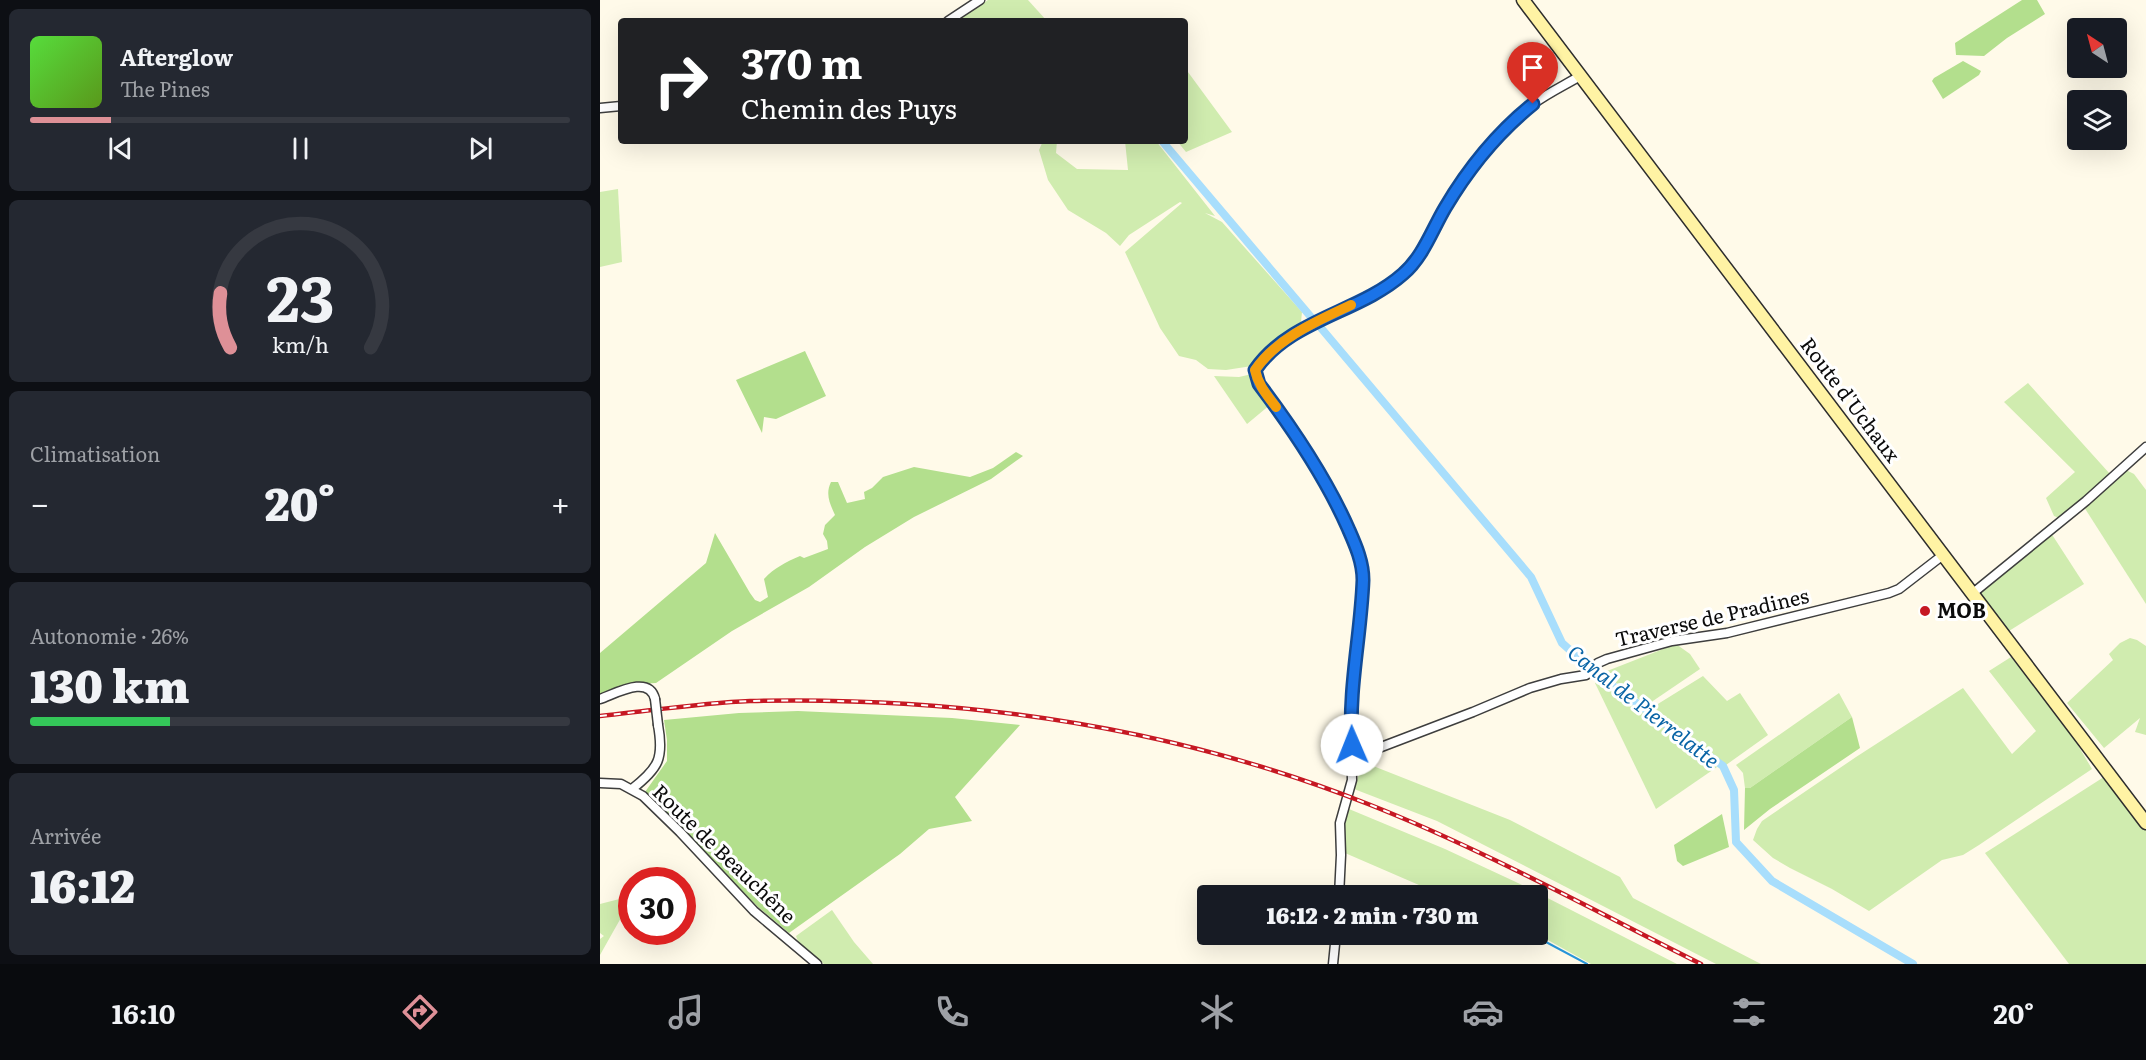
<!DOCTYPE html>
<html lang="fr">
<head>
<meta charset="utf-8">
<style>
	body { margin:0; font-family:Literata,serif; background:#242831; color:#f1f3f6; height:100vh; display:flex; flex-direction:column; font-size:22px; white-space:nowrap }
	* { box-sizing:border-box; margin:0 }
	p { font-size:20px; color:#9ea1a6 }
	.icon { flex:none; width:33px; height:33px; fill:none; stroke:currentColor; stroke-width:2; stroke-linecap:round; stroke-linejoin:round }
	.map { position:relative; flex:1; overflow:hidden }
	.sheet { display:flex; flex-direction:column; gap:9px; padding:9px; background:#0d0f14; width:600px }
	.sheet>* { flex:none }
	.guide { position:absolute; left:18px; top:18px; width:570px; height:126px; border-radius:6px; box-shadow:0 6px 24px #0002; background:#202124; color:#fff; overflow:hidden }
	.needle { width:39px; rotate:324deg }
	.fabs { position:absolute; left:1467px; top:18px; display:grid; gap:12px }
	.fabs a { display:grid; place-items:center; width:60px; height:60px; border-radius:6px; background:#171b24; box-shadow:0 6px 24px #0002; font-size:30px }
	.speed { position:absolute; left:18px; top:867px; display:flex; gap:12px; font-size:30px; font-weight:700; text-align:center }
	.speed>* { display:grid; place-content:center; width:78px; height:78px; border-radius:50%; background:#171b24; box-shadow:0 6px 24px #0002; line-height:1 }
	.speed .limit { border:9px solid #d22; background:#fff; color:#111 }
	.pin { position:absolute; display:grid; place-items:center; width:51px; height:51px; color:#fff; margin:-62px -26px; border-radius:50% 50% 50% 0; rotate:-45deg; box-shadow:0 0 6px #0007 }
	.pin .icon { rotate:45deg }
	.me { position:absolute; width:66px; margin:-33px; rotate:359deg; stroke-linejoin:round; filter:drop-shadow(0 0 4px #0008) }
	.turn { display:flex; align-items:center; gap:21px; height:126px; padding:0 24px; font-size:27px }
	.turn .icon { width:78px; height:78px; stroke-width:2.5 }
	.turn b { display:block; font-size:42px; line-height:51px }
	.big { font-size:45px; font-weight:800; line-height:1.1 }
	.sheet .widget { flex:1; display:flex; flex-direction:column; justify-content:center; gap:9px; min-width:0; padding:0 21px; border-radius:9px; background:#242831 }
	.sheet .dial { align-items:center; gap:0 }
	.dial svg { height:156px; overflow:visible; fill:none; stroke:#363941; stroke-width:7; stroke-linecap:round; text-anchor:middle }
	.dial text { fill:#f1f3f6; stroke:none }
	.song { display:flex; align-items:center; gap:18px }
	.cover { width:72px; height:72px; border-radius:9px; background:linear-gradient(135deg,hsl(110 70% 55%),hsl(90 70% 35%)) }
	.played { height:6px; border-radius:3px; background:linear-gradient(90deg,#de9097 15%,#363941 15%) }
	.keys { display:flex; justify-content:space-around; direction:ltr }
	.heat { display:flex; justify-content:space-between; align-items:center; font-size:33px; direction:ltr }
	.charge { height:9px; border-radius:4px; background:linear-gradient(90deg,#34c759 26%,#363941 0) }
	.trip { position:absolute; left:597px; top:885px; width:351px; height:60px; border-radius:6px; background:#171b24; box-shadow:0 6px 24px #0002; font-weight:800; line-height:60px; text-align:center }
	.menu { display:flex; height:96px; justify-content:space-around; align-items:center; background:#090b0e; color:#9ea1a6 }
	.menu .icon { width:42px; height:42px }
	.menu .current { color:#de9097 }
	.menu b { font-size:27px; color:#f1f3f6 }
	main { display:flex; flex:1; min-height:0 }
	.map>svg:first-child { display:block }
</style>
</head>
<body>
<main>
<section class="sheet">
<div class="widget">
<div class="song"><i class="cover"></i><div><b>Afterglow</b><p>The Pines</p></div></div>
<div class="played"></div>
<div class="keys"><svg class="icon" aria-label="previous" viewBox="0 0 24 24"><path d="M18 5L8 12l10 7zM5 5v14"/></svg><svg class="icon" aria-label="pause" viewBox="0 0 24 24"><path d="M8 5v14M16 5v14"/></svg><svg class="icon" aria-label="next" viewBox="0 0 24 24"><path d="M6 5l10 7-10 7zM19 5v14"/></svg></div>
</div>
<div class="widget dial"><svg viewBox="0 0 100 80">
<path d="M14 69A42 42 0 1 1 86 69"/>
<path d="M14 69A42 42 0 0 1 9 41" stroke="#de9097"/>
<text x="50" y="56" font-size="32" font-weight="700">23</text>
<text x="50" y="72" font-size="11">km/h</text>
</svg></div>
<div class="widget"><p>Climatisation</p>
<div class="heat"><a>−</a><b class="big">20°</b><a>+</a></div>
</div>
<div class="widget"><p>Autonomie · 26%</p><b class="big">130 km</b><div class="charge"></div></div>
<div class="widget"><p>Arrivée</p><b class="big">16:12</b></div>
</section>
<div class="map">
<svg width="1546" height="964" viewBox="0 0 1546 964">
	<rect width="100%" height="100%" fill="#fffae9"/>
	<g fill="#d0ecaf">
		<path d="M388,0H428L447,21H356Z"/>
		<path d="M585,68L632,132L586,152L577,141H585Z"/>
		<path d="M443,141H457L456,153L477,169L528,170L525,141H556L615,216L605,213L622,222L702,312L701,322L652,366L626,370L608,369L596,360L579,356L560,328L525,252L582,203L580,202L529,235L520,246L506,233L468,210L448,180L439,150Z"/>
		<path d="M18,189L22,262L0,267V192Z"/>
		<path d="M652,374L658,387L671,404L647,424L614,376L639,377Z"/>
		<path d="M1428,383L1510,474L1459,518L1454,516L1446,498L1475,472L1404,402Z"/>
		<path d="M1526,470L1534,474L1546,490V604L1484,507Z"/>
		<path d="M1451,533L1484,584L1409,631L1378,593Z"/>
		<path d="M1530,638L1537,640L1546,646V735L1535,732L1540,718L1504,748L1467,703L1513,660L1509,654L1520,643Z"/>
		<path d="M1076,644L1090,654L1100,669L1047,705L1002,673Z"/>
		<path d="M1411,657L1476,742L1492,769L1379,845L1363,855L1342,860L1269,911L1232,889L1190,868L1173,858L1153,840L1157,829L1162,821L1256,757L1363,688L1412,754L1436,731L1389,671Z"/>
		<path d="M1103,676L1127,701L1140,693L1168,735L1126,765L1053,707Z"/>
		<path d="M1000,679L1117,767L1056,809L995,683Z"/>
		<path d="M1239,693L1252,717L1150,788H1145L1143,773L1136,765Z"/>
		<path d="M763,762L910,820L1020,877L1033,898L1161,964H1116L837,821L754,789Z"/>
		<path d="M1507,775L1546,829V964H1469L1385,853Z"/>
		<path d="M749,809L845,849L918,883L1077,964H991L937,934L938,896L842,895L745,853L744,820Z"/>
		<path d="M31,896V900L0,955V939L4,936L0,933V904Z"/>
		<path d="M232,910L254,942L273,964H224L199,944L196,936Z"/>
	</g>
	<g fill="#b3df8d">
		<path d="M1422,0H1437L1445,14L1407,38L1384,56L1356,55L1355,43Z"/>
		<path d="M1363,61L1381,71L1379,75L1343,99L1332,81L1334,78Z"/>
		<path d="M205,351L226,396L176,419L164,417L162,433L136,380Z"/>
		<path d="M416,452L423,456L391,479L314,517L265,547L209,587L132,631L56,683L36,684L0,694V653L106,563L115,533L150,593L155,600L160,602L168,597L164,579C174,568 186,562 200,556L204,558L228,549L227,541L223,534L225,525L235,515C230,504 225,494 231,482H238L247,503L265,499L264,492L272,488L283,477L314,467L370,477L393,468Z"/>
		<path d="M198,711L352,718L420,725L355,797L372,821L329,829L300,854L189,933L157,906L45,792L67,761V740L64,720L139,713Z"/>
		<path d="M1252,717L1260,748L1170,809L1144,830L1145,788H1150Z"/>
		<path d="M1122,814L1129,847L1083,866L1077,861L1074,845Z"/>
	</g>
	<g fill="none" stroke-linecap="round" stroke-linejoin="round">
		<path stroke="#2996d9" stroke-width="2" d="M931,934L987,964"/>
		<g stroke="#a8defc" stroke-width="8">
			<path d="M562,141L711,317"/>
			<path d="M721,328L931,577L962,643L998,675L1123,766L1134,790L1136,842L1172,881L1313,964"/>
		</g>
		<g stroke="#3e3e3e" stroke-width="11">
			<g id="minor">
				<path d="M348,21L380,0"/>
				<path d="M0,108L21,106"/>
				<path d="M1373,593L1486,501L1546,447"/>
				<path d="M0,699C15,694 49,674 55,699"/>
				<path d="M752,760L776,749L873,712L930,688L961,679L986,675L998,663L1007,659L1072,641L1127,633L1289,593L1299,589L1343,555"/>
				<path d="M0,783L21,784L43,796L80,832L154,911L217,964"/>
				<path d="M32,789C59,768 64,758 58,725"/>
				<path d="M739,896L741,855L740,823L752,780L751,729L753,676L763,579C758,526 716,465 686,421C676,406 658,389 655,370C690,319 759,313 803,274C824,255 833,227 847,204C870,168 897,129 933,104C948,93 965,85 980,76"/>
				<path d="M733,964L736,934"/>
			</g>
		</g>
		<g stroke="#2d2d2d" stroke-width="15">
			<path id="secondary" d="M923,0L1546,823"/>
		</g>
		<use href="#minor" stroke="#fff" stroke-width="8"/>
		<use href="#secondary" stroke="#fff3a4" stroke-width="12"/>
		<g stroke="#c61823" stroke-width="4.5">
			<path id="rail" d="M0,716C49,711 100,703 150,701C361,696 571,726 768,804C882,849 991,909 1101,964"/>
		</g>
		<use href="#rail" stroke="#fff" stroke-width="2" stroke-dasharray="7" stroke-linecap="butt"/>
		<g stroke="#3e3e3e" stroke-width="11" stroke-linecap="butt">
			<path id="minor-bridge" d="M55,699L58,725"/>
		</g>
		<use href="#minor-bridge" stroke="#fff" stroke-width="8"/>
	</g>
	<g fill="none" stroke-linecap="round" stroke-linejoin="round">
		<g stroke="#114b97" stroke-width="15">
			<path id="route" d="M752,745C748,689 761,635 763,580C763,561 755,544 748,528C725,476 693,429 659,384L655,370C690,319 759,313 803,274C823,257 832,230 845,208C868,169 897,133 933,104"/>
		</g>
		<use href="#route" stroke="#1a73e8" stroke-width="10"/>
		<path stroke="#f59e0b" stroke-width="10" d="M676,407C667,395 658,385 655,370C677,338 717,321 751,305"/>
	</g>
	<circle fill="#c61823" stroke="#fff" stroke-width="2" cx="1325" cy="611" r="6"/>
	<g text-anchor="middle" stroke-width="6" stroke-linejoin="round" paint-order="stroke">
		<g font-size="20" fill="#0b0b0b" stroke="#fff">
			<text transform="translate(1250 400) rotate(53)" y="7">Route d'Uchaux</text>
			<text transform="translate(1112 618) rotate(-13)" y="7">Traverse de Pradines</text>
			<text transform="translate(124 854) rotate(44)" y="7">Route de Beauchêne</text>
		</g>
		<g font-size="20" font-weight="bold" fill="#0b0b0b" stroke="#fff" text-anchor="start">
			<text x="1337" y="618">MOB</text>
		</g>
		<g font-size="21" font-style="italic" fill="#0a65a6" stroke="#fff">
			<text transform="translate(1043 707) rotate(38)" y="7">Canal de Pierrelatte</text>
		</g>
	</g>
</svg>
<div class="fabs">
<a><svg class="needle" viewBox="-14 -14 28 28"><path d="M0-13l5 13h-10z" fill="#e53935"/><path d="M0 13l5-13h-10z" fill="#9ea1a6"/></svg></a>
<a><svg class="icon" aria-label="layers" viewBox="0 0 24 24"><path d="M12 4l9 5-9 5-9-5zM3 14l9 5 9-5"/></svg></a>
</div>
<div class="speed"><div class="limit">30</div></div>
<div class="pin" style="left:933px;top:104px;background:#d93025"><svg class="icon" aria-label="arrive" viewBox="0 0 24 24"><path d="M6 21V4h12l-3 4 3 4H6"/></svg></div>
<svg class="me" style="left:752px;top:745px" viewBox="-20 -20 40 40"><circle r="19" fill="#fff"/><path d="M0-13L10 11 0 6-10 11z" fill="#1a73e8"/></svg>
<div class="trip">16:12 · 2 min · 730 m</div>
<div class="guide">
<div class="turn"><svg class="icon" aria-label="right" viewBox="0 0 24 24"><path d="M7 20v-9h11M14 6l5 5-5 5"/></svg><div><b>370 m</b>Chemin des Puys</div></div>
</div>
</div>
</main>
<nav class="menu">
<b>16:10</b>
<svg class="icon current" aria-label="directions" viewBox="0 0 24 24"><path d="M12 3l9 9-9 9-9-9zM9 14v-3h6M13 9l2 2-2 2"/></svg>
<svg class="icon" aria-label="music" viewBox="0 0 24 24"><path d="M9 18V5l10-2v13"/><circle cx="6" cy="18" r="3"/><circle cx="16" cy="16" r="3"/></svg>
<svg class="icon" aria-label="phone" viewBox="0 0 24 24"><path d="M5 4h4l2 5-3 2q2 4 5 5l2-3 5 2v4C11 20 4 13 5 4z"/></svg>
<svg class="icon" aria-label="climate" viewBox="0 0 24 24"><path d="M12 3v18M4 7l16 10M4 17L20 7"/></svg>
<svg class="icon" aria-label="car" viewBox="0 0 24 24"><path d="M5 17H2v-5l4-1 3-4h7l3 4 3 1v5h-3M9 17h6M6 11h13"/><circle cx="7" cy="17" r="2"/><circle cx="17" cy="17" r="2"/></svg>
<svg class="icon" aria-label="filters" viewBox="0 0 24 24"><path d="M4 7h16M4 17h16"/><circle cx="9" cy="7" r="2"/><circle cx="15" cy="17" r="2"/></svg>
<b>20°</b>
</nav>
</body>
</html>
